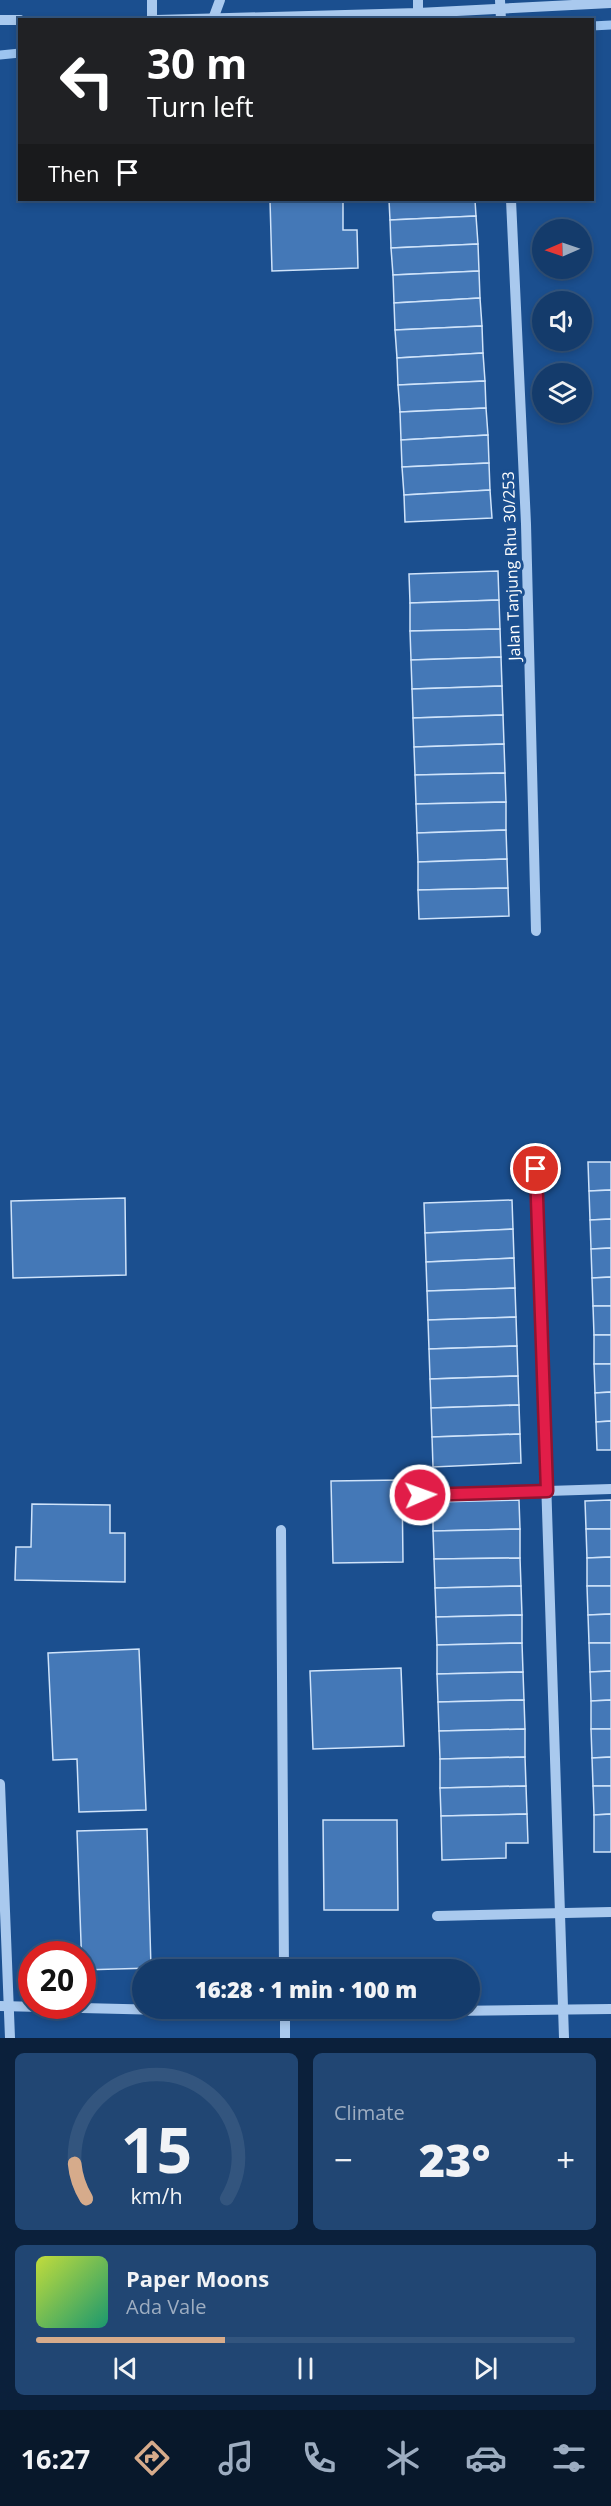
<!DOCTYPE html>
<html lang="en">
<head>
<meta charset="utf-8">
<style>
	body { margin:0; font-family:"Open Sans",sans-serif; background:#214673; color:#f1f3f6; height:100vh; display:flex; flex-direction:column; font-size:22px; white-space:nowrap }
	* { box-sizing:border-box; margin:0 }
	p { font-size:20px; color:#9dadc1 }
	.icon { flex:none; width:33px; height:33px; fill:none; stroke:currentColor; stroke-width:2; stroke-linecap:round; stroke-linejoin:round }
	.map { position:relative; height:2038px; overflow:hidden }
	.panel { display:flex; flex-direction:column; gap:15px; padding:15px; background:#0b203b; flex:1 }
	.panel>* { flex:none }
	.top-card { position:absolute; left:18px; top:18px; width:576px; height:183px; border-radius:0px; box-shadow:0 3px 9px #0003,0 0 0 2px #33557e; background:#202124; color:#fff; overflow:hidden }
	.needle { width:39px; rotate:268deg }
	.buttons { position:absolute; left:532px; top:219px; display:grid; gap:12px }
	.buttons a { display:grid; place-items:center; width:60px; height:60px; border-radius:50%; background:#143b6b; box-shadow:0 3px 9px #0003,0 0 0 2px #33557e; font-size:30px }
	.speed { position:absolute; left:18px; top:1941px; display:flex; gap:12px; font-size:30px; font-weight:700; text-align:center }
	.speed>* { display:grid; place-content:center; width:78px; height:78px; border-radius:50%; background:#143b6b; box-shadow:0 3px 9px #0003,0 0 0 2px #33557e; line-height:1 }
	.speed .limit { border:9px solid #d22; background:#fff; color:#111 }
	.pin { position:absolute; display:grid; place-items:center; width:51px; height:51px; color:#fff; margin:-26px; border:3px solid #fff; border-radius:50%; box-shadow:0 2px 6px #0007 }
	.me { position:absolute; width:66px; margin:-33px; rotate:88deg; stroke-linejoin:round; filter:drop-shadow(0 0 4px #0008) }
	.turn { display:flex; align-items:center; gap:21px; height:126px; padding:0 30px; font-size:27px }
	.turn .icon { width:78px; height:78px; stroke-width:2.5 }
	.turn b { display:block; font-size:42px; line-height:51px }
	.then { display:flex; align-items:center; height:57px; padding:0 30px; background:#0003; gap:12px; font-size:22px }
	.big { font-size:45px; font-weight:800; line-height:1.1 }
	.panel .card { flex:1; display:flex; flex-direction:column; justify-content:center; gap:9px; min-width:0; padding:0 21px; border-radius:9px; background:#214673 }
	.panel .dial { align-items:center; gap:0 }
	.dial svg { height:156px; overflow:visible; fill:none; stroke:#33557e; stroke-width:7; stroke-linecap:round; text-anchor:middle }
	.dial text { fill:#f1f3f6; stroke:none }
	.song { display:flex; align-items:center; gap:18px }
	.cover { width:72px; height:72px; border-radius:9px; background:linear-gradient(135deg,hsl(70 70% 55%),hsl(160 70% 35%)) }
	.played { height:6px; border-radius:3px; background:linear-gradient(90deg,#d6ab8b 35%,#33557e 35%) }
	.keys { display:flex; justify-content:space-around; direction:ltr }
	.heat { display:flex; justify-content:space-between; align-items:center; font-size:33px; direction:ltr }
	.panel .tiles { flex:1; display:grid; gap:15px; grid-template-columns:1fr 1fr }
	.card:last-child { grid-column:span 2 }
	.trip { position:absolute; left:132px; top:1959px; width:348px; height:60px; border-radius:30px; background:#143b6b; box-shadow:0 3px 9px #0003,0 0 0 2px #33557e; font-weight:800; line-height:60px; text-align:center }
	.tabs { display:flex; height:96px; justify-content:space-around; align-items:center; background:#08182b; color:#9dadc1 }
	.tabs .icon { width:42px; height:42px }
	.tabs .on { color:#d6ab8b }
	.tabs b { font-size:27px; color:#f1f3f6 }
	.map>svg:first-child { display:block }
</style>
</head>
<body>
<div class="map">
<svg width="611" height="2038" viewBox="0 0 611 2038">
	<rect width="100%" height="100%" fill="#1b4f8f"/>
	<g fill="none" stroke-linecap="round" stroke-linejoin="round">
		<g stroke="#9cc4f0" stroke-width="9">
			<path d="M592,26L611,25"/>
			<path d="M0,55L20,53"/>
		</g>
	</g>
	<g fill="#4478b7" stroke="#cfe3fa" stroke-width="1.5">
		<path d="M270,200H343V230H357L358,268L272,271Z"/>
		<path d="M389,200H475L476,216L390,220Z"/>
		<path d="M476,216L478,244L391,248L390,220Z"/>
		<path d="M478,244L479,271L393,275L391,248Z"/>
		<path d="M479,271L480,298L394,303L393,275Z"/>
		<path d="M480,298L482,326L395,330L394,303Z"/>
		<path d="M482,326L483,353L397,358L395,330Z"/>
		<path d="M483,353L485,381L398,385L397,358Z"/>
		<path d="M485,381L486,408L400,412L398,385Z"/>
		<path d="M486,408L488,435L401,440L400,412Z"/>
		<path d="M488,435L489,463L402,467L401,440Z"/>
		<path d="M489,463L490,490L404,495L402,467Z"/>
		<path d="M490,490L492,518L405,522L404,495Z"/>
		<path d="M498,571L499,600L410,603L409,574Z"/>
		<path d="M499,600L500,629L410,631V603Z"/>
		<path d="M500,629L501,657L411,660L410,631Z"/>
		<path d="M501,657L502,686L412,689L411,660Z"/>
		<path d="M502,686L503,715L413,718L412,689Z"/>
		<path d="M503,715L504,744L414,747L413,718Z"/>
		<path d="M504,744L505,773L415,775L414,747Z"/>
		<path d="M505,773L506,802L416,804L415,775Z"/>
		<path d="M506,802V830L417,833L416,804Z"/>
		<path d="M506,830L507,859L418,862L417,833Z"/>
		<path d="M507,859L508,888L418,890V862Z"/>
		<path d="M508,888L509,916L419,919L418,890Z"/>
		<path d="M588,1162H611V1190L589,1191Z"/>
		<path d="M611,1190V1219L590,1220L589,1191Z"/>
		<path d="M125,1198L126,1275L13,1278L11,1201Z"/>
		<path d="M512,1200L513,1229L425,1233L424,1203Z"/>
		<path d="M611,1219V1248L591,1249L590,1220Z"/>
		<path d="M513,1229L514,1258L426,1262L425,1233Z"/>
		<path d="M611,1248V1277L592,1278L591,1249Z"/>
		<path d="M514,1258L515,1288L427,1291L426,1262Z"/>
		<path d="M611,1277V1306H593L592,1278Z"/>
		<path d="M515,1288L516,1317L428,1320L427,1291Z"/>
		<path d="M593,1306H611V1335H594Z"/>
		<path d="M516,1317L517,1346L429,1349L428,1320Z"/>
		<rect x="594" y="1335" width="17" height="29"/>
		<path d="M517,1346L518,1376L430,1379L429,1349Z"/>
		<path d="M594,1364H611V1392L595,1393Z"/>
		<path d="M518,1376L519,1405L431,1408L430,1379Z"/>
		<path d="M611,1392V1421L596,1422L595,1393Z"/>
		<path d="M519,1405L520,1434L432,1437L431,1408Z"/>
		<path d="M611,1421V1450H597L596,1422Z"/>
		<path d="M520,1434L521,1463L433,1467L432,1437Z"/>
		<path d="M402,1480L403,1562L333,1563L331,1481Z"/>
		<path d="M519,1500L520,1529L433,1531V1502Z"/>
		<path d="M611,1500V1529H586L585,1501Z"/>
		<path d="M32,1504L110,1505V1533H125V1582L15,1580L16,1547H31Z"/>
		<path d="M520,1529V1558L434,1559L433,1531Z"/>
		<path d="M586,1529H611V1557L587,1558Z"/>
		<path d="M611,1557V1586H587V1558Z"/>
		<path d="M520,1558L521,1586L435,1588L434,1559Z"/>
		<path d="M521,1586L522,1615L436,1617L435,1588Z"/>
		<path d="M587,1586H611V1614L588,1615Z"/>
		<path d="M611,1614V1643H589L588,1615Z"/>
		<path d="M522,1615V1643L437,1645L436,1617Z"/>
		<path d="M522,1643L523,1672L437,1674V1645Z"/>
		<path d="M589,1643H611V1671L590,1672Z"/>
		<path d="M139,1649L146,1810L79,1812L77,1759L53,1760L48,1653Z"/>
		<path d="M401,1668L404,1746L313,1749L310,1671Z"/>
		<path d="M611,1671V1700L591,1701L590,1672Z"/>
		<path d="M523,1672L524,1700L438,1702L437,1674Z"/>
		<path d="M524,1700L525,1729L439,1731L438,1702Z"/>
		<path d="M611,1700V1729H591V1701Z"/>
		<path d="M525,1729V1757L440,1759L439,1731Z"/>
		<path d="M591,1729H611V1757L592,1758Z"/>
		<path d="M525,1757L526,1786L440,1788V1759Z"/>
		<path d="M611,1757V1786H593L592,1758Z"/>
		<path d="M526,1786L527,1814L441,1816L440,1788Z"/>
		<path d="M593,1786H611V1814L594,1815Z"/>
		<path d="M527,1814L528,1843H506V1858L442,1860L441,1816Z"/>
		<path d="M611,1814V1852H594V1815Z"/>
		<path d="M323,1820H397L398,1910H324Z"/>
		<path d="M147,1829L151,1968L82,1970L77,1831Z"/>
	</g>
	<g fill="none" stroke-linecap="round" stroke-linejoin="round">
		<g stroke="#a9c9ee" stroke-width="10">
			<path d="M500,0L501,20"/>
			<path d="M418,13V0"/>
			<path d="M213,19L220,0"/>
			<path d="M0,20H20"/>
			<path d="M152,20V0"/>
			<path d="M156,20L418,13L611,3"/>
			<path d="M511,200L526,524L536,931"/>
			<path d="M536,1169L564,2038"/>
			<path d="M420,1495L611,1489"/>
			<path d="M281,1530L284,1970"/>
			<path d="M0,1784L10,2038"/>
			<path d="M437,1916L611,1912"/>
			<path d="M0,2006L285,2013L611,2009"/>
			<path d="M285,2008V2038"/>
		</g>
	</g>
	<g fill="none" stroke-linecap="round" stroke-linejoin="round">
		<g stroke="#92132f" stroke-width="15">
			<path id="route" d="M420,1495L547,1491L536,1169"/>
		</g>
		<use href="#route" stroke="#e11d48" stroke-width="10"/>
	</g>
	<g text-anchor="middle" stroke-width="6" stroke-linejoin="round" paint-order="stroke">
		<g font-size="16" fill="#fff" stroke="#1b4f8f">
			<text transform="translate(511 566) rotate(-92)" y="6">Jalan Tanjung Rhu 30/253</text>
		</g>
	</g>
</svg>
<div class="buttons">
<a><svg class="needle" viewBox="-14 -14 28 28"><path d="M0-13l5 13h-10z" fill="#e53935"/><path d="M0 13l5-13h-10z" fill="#9dadc1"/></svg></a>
<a><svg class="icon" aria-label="sound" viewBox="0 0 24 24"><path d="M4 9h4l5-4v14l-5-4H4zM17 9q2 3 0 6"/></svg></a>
<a><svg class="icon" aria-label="layers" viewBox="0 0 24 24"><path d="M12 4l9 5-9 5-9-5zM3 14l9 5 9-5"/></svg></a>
</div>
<div class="speed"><div class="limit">20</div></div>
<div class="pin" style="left:536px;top:1169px;background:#d93025"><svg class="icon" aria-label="arrive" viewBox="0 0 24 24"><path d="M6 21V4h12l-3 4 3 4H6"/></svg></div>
<svg class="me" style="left:420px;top:1495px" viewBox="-20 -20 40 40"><circle r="17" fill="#e11d48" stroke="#fff" stroke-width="3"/><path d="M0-11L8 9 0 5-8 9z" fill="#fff"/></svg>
<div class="trip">16:28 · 1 min · 100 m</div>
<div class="top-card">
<div class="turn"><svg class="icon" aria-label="left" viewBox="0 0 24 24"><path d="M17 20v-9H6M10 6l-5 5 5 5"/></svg><div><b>30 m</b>Turn left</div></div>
<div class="then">Then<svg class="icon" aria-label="arrive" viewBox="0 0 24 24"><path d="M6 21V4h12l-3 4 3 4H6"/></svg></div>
</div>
</div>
<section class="panel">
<div class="tiles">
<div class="card dial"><svg viewBox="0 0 100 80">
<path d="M14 69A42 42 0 1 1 86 69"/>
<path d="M14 69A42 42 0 0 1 8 51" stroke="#d6ab8b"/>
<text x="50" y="56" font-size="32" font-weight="700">15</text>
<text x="50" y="72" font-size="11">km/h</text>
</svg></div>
<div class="card"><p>Climate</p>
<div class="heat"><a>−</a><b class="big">23°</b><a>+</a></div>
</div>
<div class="card">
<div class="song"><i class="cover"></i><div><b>Paper Moons</b><p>Ada Vale</p></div></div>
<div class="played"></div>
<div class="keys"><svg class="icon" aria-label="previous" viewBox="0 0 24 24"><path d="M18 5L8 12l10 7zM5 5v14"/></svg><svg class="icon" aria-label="pause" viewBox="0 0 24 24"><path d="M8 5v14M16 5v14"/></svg><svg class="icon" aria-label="next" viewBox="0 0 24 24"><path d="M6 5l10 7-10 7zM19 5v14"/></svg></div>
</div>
</div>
</section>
<nav class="tabs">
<b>16:27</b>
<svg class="icon on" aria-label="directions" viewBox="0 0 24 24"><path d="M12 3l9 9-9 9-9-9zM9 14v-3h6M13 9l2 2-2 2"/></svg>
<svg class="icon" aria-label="music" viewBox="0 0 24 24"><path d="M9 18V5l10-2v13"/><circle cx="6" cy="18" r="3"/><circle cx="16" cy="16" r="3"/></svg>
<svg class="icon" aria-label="phone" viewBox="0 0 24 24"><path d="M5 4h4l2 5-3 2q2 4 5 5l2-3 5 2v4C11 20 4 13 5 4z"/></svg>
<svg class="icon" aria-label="climate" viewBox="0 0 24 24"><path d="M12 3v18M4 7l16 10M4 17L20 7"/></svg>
<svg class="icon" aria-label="car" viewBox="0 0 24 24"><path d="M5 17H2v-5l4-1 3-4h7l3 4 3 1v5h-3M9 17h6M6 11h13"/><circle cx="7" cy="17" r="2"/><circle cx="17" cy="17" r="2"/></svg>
<svg class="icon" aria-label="filters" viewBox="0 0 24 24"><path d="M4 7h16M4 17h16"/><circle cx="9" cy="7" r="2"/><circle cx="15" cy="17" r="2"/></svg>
</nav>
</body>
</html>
